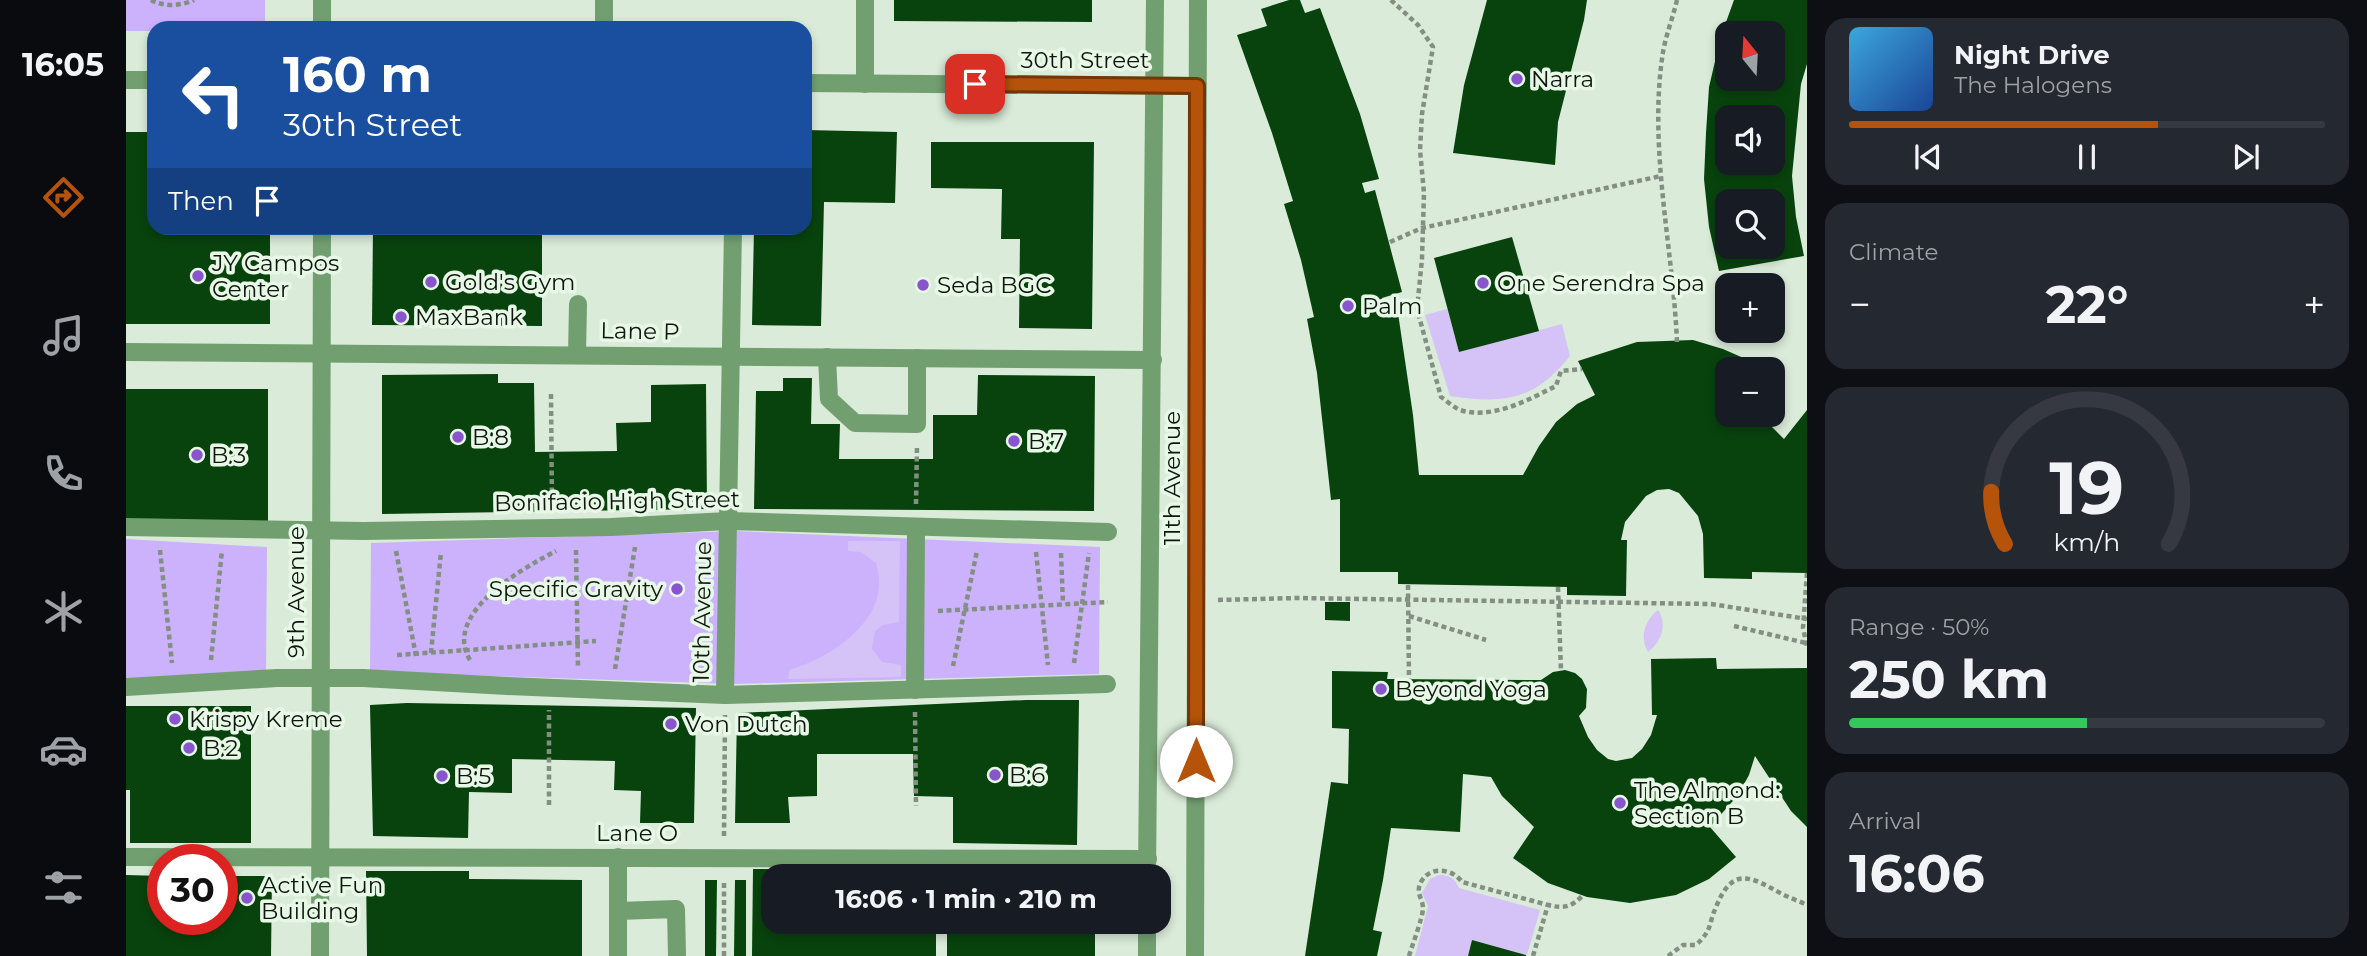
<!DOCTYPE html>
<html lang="en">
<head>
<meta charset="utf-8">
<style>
	body { margin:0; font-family:Montserrat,sans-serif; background:#242831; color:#f1f3f6; height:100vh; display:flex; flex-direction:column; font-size:26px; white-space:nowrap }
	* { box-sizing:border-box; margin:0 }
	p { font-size:23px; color:#9ea1a6 }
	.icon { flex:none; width:38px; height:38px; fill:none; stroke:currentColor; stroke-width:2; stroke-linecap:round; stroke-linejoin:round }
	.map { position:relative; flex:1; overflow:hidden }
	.side { display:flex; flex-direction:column; gap:18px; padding:18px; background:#0d0f14; width:560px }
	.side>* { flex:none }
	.guide { position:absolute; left:21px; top:21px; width:665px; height:214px; border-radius:21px; box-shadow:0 4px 10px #0003; background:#1a4fa0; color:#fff; overflow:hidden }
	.needle { width:46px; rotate:342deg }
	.fabs { position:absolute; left:1589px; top:21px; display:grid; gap:14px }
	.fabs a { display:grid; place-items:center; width:70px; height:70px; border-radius:14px; background:#171b24; box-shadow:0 4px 10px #0003; font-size:35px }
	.speed { position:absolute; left:21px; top:844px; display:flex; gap:14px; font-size:35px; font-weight:700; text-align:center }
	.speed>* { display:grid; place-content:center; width:91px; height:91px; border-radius:50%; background:#171b24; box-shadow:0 4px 10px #0003; line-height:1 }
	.speed .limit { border:10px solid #d22; background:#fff; color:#111 }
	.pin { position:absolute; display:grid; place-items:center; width:60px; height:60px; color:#fff; margin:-30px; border-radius:14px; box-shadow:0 4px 10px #0006 }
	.me { position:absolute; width:77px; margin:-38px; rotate:0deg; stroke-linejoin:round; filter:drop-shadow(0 0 5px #0008) }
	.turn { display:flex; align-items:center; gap:24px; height:147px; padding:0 21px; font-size:32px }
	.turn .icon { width:91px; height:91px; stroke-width:2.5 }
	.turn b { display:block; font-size:49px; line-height:60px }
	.then { display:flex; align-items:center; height:66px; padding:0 21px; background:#0003; gap:14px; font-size:26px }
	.big { font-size:52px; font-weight:700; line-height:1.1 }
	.side .tile { flex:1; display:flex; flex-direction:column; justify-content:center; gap:10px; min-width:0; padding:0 24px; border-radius:21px; background:#242831 }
	.side .dial { align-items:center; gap:0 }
	.dial svg { height:182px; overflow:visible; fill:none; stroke:#363941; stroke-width:7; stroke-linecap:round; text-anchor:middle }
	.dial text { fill:#f1f3f6; stroke:none }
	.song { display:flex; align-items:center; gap:21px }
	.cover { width:84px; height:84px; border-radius:10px; background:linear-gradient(135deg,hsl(200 70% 55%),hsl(220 70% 35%)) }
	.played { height:7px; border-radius:4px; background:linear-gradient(90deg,#b45309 65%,#363941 65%) }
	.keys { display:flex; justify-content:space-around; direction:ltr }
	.heat { display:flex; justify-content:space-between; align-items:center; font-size:38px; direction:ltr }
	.charge { height:10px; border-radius:5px; background:linear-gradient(90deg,#34c759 50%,#363941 0) }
	.trip { position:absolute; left:635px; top:864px; width:410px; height:70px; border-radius:21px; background:#171b24; box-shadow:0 4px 10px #0003; font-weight:700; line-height:70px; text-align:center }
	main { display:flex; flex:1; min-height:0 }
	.tab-bar { display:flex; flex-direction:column; width:126px; justify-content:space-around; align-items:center; background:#090b0e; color:#9ea1a6 }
	.tab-bar .icon { width:49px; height:49px }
	.tab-bar .selected { color:#b45309 }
	.tab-bar b { font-size:32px; color:#f1f3f6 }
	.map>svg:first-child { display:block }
</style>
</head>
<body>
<main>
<nav class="tab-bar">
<b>16:05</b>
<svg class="icon selected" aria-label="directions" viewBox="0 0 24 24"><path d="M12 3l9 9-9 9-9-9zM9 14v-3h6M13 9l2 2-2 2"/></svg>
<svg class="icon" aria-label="music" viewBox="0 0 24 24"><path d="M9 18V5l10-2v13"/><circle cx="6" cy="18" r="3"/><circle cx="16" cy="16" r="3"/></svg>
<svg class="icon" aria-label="phone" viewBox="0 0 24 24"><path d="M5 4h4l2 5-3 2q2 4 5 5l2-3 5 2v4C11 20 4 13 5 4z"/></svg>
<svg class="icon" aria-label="climate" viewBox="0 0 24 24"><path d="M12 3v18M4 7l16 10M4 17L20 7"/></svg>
<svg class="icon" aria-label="car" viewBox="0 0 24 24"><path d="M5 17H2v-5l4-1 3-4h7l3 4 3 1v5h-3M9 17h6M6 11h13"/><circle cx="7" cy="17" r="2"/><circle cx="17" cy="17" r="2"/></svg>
<svg class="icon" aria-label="filters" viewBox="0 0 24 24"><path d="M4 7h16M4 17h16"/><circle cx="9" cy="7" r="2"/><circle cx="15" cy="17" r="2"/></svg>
</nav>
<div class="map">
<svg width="1681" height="956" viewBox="0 0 1681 956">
	<rect width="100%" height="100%" fill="#daebd9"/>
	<g fill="#ccb1fd">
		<path d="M0,0H139V28H28V31H0Z"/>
		<path d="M610,531L974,547L973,674L606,684L244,672L245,543Z"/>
		<path d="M0,539L141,547L140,673L0,679Z"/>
	</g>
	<g fill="#d5c3f8">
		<path d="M1321,309L1333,352L1436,324L1444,356C1408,401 1378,404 1324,396L1299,315Z"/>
		<path d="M722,541H774L773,622L757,625L749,631L746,649L756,662L775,665V677L662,679L663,670C707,657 768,617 750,563L735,552L722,551Z"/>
		<path d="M1532,610C1542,625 1535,642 1522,652C1513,637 1519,620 1532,610Z"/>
		<path d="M1313,875C1324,875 1328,878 1333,888L1414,910L1401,955L1346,940L1342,956H1289L1302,906L1296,893L1304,879Z"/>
	</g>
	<g fill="#08430d" fill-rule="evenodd">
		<path d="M768,0H966V22L768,21Z"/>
		<path d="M1163,0H1174L1179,13L1194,8L1234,114L1253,179L1236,183L1239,193L1249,190L1276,292L1256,298L1260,315L1272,313L1287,415L1293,475H1397L1413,446L1430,422L1451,404L1469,395L1452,361L1511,342L1567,340L1597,349L1622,360L1618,369H1601V415H1634L1658,439L1681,410V573L1626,572V579L1578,578L1577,534L1572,516L1553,493L1543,489L1531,490L1520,496L1499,522L1495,540H1501L1500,596L1441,595V587L1272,584V572H1214V499L1205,500L1191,373L1181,319L1188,317L1175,260L1158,204L1167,201L1146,133L1111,35L1141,26L1135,9Z"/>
		<path d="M1361,0H1461L1458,20L1432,122L1429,165L1327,153L1338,85Z"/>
		<path d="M1608,0H1681V64L1675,84L1666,176L1670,217L1678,256L1593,271L1583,227L1578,179L1580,133L1583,87L1595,36ZM1601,33H1647V79H1601ZM1601,117H1647V163H1601ZM1601,201H1647V247H1601Z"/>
		<path d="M679,130L771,132L769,203L698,202L695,326L626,325L628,228H679Z"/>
		<path d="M0,132H28V228H144V324H0Z"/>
		<path d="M805,142H968L966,329L893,328L894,239H875L876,189L805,188Z"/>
		<path d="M247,228H416V326L246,325Z"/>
		<path d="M1386,237L1413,331L1333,352L1308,258Z"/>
		<path d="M372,374V383H408L409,452L491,451L490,423L525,422V385L580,384L581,509L256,514V375Z"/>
		<path d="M852,375L969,376L968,511L628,509L630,391H657V378H686L685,424H714L713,459H807V415H851Z"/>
		<path d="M0,389H142V523L0,520Z"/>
		<path d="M1199,602H1224V621L1199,620Z"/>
		<path d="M1590,658L1591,669L1681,668V827L1665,811L1629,756L1623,775L1612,795L1584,827L1610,857L1583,879L1550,895L1504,903L1461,897L1422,883L1387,858L1408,827L1376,796L1365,777L1337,774L1334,832L1265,828L1257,880L1247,930L1256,932L1251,956H1179L1205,782L1222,784L1223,729L1206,728V671L1262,672L1261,679L1415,680L1427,672L1439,670L1449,673L1456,679L1461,689L1460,708L1453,716L1462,737L1471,750L1482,759L1490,761L1506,758L1516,749L1525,735L1531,715H1526L1525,659Z"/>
		<path d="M900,700H953L951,845L827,843V797L788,796L787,754H691V796L662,797L664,823H609L611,713Z"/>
		<path d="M281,703L570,708L568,823H514L515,791L488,790L489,761L386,759V793L343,792L342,838L247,836L244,705Z"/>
		<path d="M0,706H125V843H4V790H0Z"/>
		<path d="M627,869L811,870V877H648V922H810V956H626Z"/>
		<path d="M240,871H343V879L456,880V956H241Z"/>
		<path d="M0,875L37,876V919H96V876H146L145,956H0Z"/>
		<path d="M579,880H591L590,956H579Z"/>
		<path d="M609,880H620V956H608Z"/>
		<rect x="821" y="922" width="148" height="34"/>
		<path d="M1346,940L1400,955V956H1342Z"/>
	</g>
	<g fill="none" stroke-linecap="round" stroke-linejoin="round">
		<g stroke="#838f82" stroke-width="4.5" stroke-dasharray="5 3.5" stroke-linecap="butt">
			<path d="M25,0C38,7 55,6 68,0"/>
			<path d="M1265,0L1292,25L1307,47L1296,114L1294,150L1298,193L1296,259L1291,309L1315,397C1321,401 1327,407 1334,410C1366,420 1402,400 1430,386L1435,371L1456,369"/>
			<path d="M1264,242L1296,228L1535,176"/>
			<path d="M1551,342C1547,247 1522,147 1537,52C1540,35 1547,17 1551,0"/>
			<path d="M425,394L426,507"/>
			<path d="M790,504L791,446"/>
			<path d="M34,550L46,663"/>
			<path d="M450,550L452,668"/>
			<path d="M270,551L290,656"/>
			<path d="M910,552L922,665"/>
			<path d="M935,553L937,604"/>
			<path d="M1092,600L1170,598L1585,604L1681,619"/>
			<path d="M812,611L982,602"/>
			<path d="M1283,616L1360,640"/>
			<path d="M1608,626L1680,643"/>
			<path d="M305,653L315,552"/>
			<path d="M271,655L470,641"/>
			<path d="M85,660L96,550"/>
			<path d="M344,660C316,614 395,569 430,551"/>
			<path d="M948,663L963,553"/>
			<path d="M827,666L851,551"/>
			<path d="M489,669L509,547"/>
			<path d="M789,712L790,806"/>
			<path d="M423,805V710"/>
			<path d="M598,836L599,715"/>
			<path d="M598,956V880"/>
			<path d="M1283,956C1286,946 1297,917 1297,908C1297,899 1289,893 1295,882C1304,865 1327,869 1336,882L1422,905"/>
			<path d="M1407,956L1422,905C1438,909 1446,907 1457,895"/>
			<path d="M1542,956L1557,945H1570C1587,929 1582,925 1590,907C1607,865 1625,877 1656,894C1664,898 1673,901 1681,905"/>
		</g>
		<g stroke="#729f70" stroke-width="18">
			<path d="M196,28V0"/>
			<path d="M478,28V0"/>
			<path d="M0,80H28"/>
			<path d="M679,83L1071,86"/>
			<path d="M739,84V0"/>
			<path d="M0,352L1027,360"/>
			<path d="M451,355L452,304"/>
			<path d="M701,357L703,399L729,423L791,424V358"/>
			<path d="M0,527L237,531L485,527L602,521L982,532"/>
			<path d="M0,687L151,678H237L381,686L599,695L981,684"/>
			<path d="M789,690L790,528"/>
			<path d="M599,695L607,228"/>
			<path d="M0,857L1022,859"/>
			<path d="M1021,877L1029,0"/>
			<path d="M492,911L550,909L551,956"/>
			<path d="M194,956L196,228"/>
			<path d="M492,956V857"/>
			<path d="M1021,956V922"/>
			<path d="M1069,956L1072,0"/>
		</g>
		<g stroke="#838f82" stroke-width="4.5" stroke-dasharray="5 3.5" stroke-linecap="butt">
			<path d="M1681,573L1677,628L1681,647"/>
			<path d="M1282,585L1283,680"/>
			<path d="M1432,587L1435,671"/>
		</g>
	</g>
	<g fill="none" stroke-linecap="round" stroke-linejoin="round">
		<g stroke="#753606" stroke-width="18">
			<path id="route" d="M849,84L1071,86L1070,761"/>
		</g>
		<use href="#route" stroke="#b45309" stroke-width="12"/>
	</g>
	<g fill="#8955cd" stroke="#e7f8e6" stroke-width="2.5">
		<circle cx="1391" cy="79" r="7"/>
		<circle cx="72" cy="276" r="7"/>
		<circle cx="305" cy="282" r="7"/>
		<circle cx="1357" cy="283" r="7"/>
		<circle cx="797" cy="285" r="7"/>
		<circle cx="1222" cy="306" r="7"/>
		<circle cx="275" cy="317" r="7"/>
		<circle cx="332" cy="437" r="7"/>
		<circle cx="888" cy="441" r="7"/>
		<circle cx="71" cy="455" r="7"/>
		<circle cx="551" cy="589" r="7"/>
		<circle cx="1255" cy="689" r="7"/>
		<circle cx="49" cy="719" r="7"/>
		<circle cx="545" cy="724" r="7"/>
		<circle cx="63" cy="748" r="7"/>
		<circle cx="869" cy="775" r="7"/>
		<circle cx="316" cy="776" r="7"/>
		<circle cx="1494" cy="803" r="7"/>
		<circle cx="121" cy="898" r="7"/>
	</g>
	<g text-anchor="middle" stroke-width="7" stroke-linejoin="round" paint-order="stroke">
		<g font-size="23" fill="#10160f" stroke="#e7f8e6">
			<text x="959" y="68">30th Street</text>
			<text transform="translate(514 331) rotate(1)" y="8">Lane P</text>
			<text transform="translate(1046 478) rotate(-90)" y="8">11th Avenue</text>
			<text transform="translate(491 501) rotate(-1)" y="8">Bonifacio High Street</text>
			<text transform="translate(170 592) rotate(-90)" y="8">9th Avenue</text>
			<text transform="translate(576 612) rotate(-89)" y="8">10th Avenue</text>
			<text x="511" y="841">Lane O</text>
		</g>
		<g font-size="23" fill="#10160f" stroke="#e7f8e6" text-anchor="start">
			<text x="1405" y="87">Narra</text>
			<text x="86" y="271">JY Campos<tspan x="86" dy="26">Center</tspan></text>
			<text x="319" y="290">Gold's Gym</text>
			<text x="1371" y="291">One Serendra Spa</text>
			<text x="811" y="293">Seda BGC</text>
			<text x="1236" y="314">Palm</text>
			<text x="289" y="325">MaxBank</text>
			<text x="346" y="445">B:8</text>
			<text x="902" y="449">B:7</text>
			<text x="85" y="463">B:3</text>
			<text x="537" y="597" text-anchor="end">Specific Gravity</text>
			<text x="1269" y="697">Beyond Yoga</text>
			<text x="63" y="727">Krispy Kreme</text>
			<text x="559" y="732">Von Dutch</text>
			<text x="77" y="756">B:2</text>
			<text x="883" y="783">B:6</text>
			<text x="330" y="784">B:5</text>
			<text x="1508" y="798">The Almond:<tspan x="1508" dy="26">Section B</tspan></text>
			<text x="135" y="893">Active Fun<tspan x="135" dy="26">Building</tspan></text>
		</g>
	</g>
</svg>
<div class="fabs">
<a><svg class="needle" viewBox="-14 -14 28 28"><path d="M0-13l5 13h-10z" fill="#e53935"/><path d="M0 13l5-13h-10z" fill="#9ea1a6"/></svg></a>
<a><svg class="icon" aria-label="sound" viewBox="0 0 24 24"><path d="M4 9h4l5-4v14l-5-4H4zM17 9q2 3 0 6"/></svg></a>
<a><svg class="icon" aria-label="search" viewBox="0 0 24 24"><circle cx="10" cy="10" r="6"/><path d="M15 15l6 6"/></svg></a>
<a>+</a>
<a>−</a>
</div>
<div class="speed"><div class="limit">30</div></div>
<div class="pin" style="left:849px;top:84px;background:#d93025"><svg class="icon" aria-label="arrive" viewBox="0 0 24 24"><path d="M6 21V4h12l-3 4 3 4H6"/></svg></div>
<svg class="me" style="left:1070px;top:761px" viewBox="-20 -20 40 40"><circle r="19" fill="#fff"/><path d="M0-13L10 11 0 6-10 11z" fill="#b45309"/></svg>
<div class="trip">16:06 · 1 min · 210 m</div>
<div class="guide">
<div class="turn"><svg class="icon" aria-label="left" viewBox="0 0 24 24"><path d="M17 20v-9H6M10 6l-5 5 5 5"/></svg><div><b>160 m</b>30th Street</div></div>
<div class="then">Then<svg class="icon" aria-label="arrive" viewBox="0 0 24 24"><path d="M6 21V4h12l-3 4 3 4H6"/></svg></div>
</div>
</div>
<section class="side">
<div class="tile">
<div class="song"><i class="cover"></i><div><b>Night Drive</b><p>The Halogens</p></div></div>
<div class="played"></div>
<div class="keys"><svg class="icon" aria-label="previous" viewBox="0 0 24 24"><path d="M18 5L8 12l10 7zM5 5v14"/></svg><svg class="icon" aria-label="pause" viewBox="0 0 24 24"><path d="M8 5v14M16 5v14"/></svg><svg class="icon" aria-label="next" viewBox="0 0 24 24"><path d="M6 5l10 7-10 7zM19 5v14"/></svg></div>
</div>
<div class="tile"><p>Climate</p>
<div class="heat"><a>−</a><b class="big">22°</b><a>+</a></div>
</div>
<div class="tile dial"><svg viewBox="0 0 100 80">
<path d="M14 69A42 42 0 1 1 86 69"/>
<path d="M14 69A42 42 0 0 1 8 46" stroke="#b45309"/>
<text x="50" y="56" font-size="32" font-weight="700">19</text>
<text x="50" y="72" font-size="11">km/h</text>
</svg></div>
<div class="tile"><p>Range · 50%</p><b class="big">250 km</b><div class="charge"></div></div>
<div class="tile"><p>Arrival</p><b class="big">16:06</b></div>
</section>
</main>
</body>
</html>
